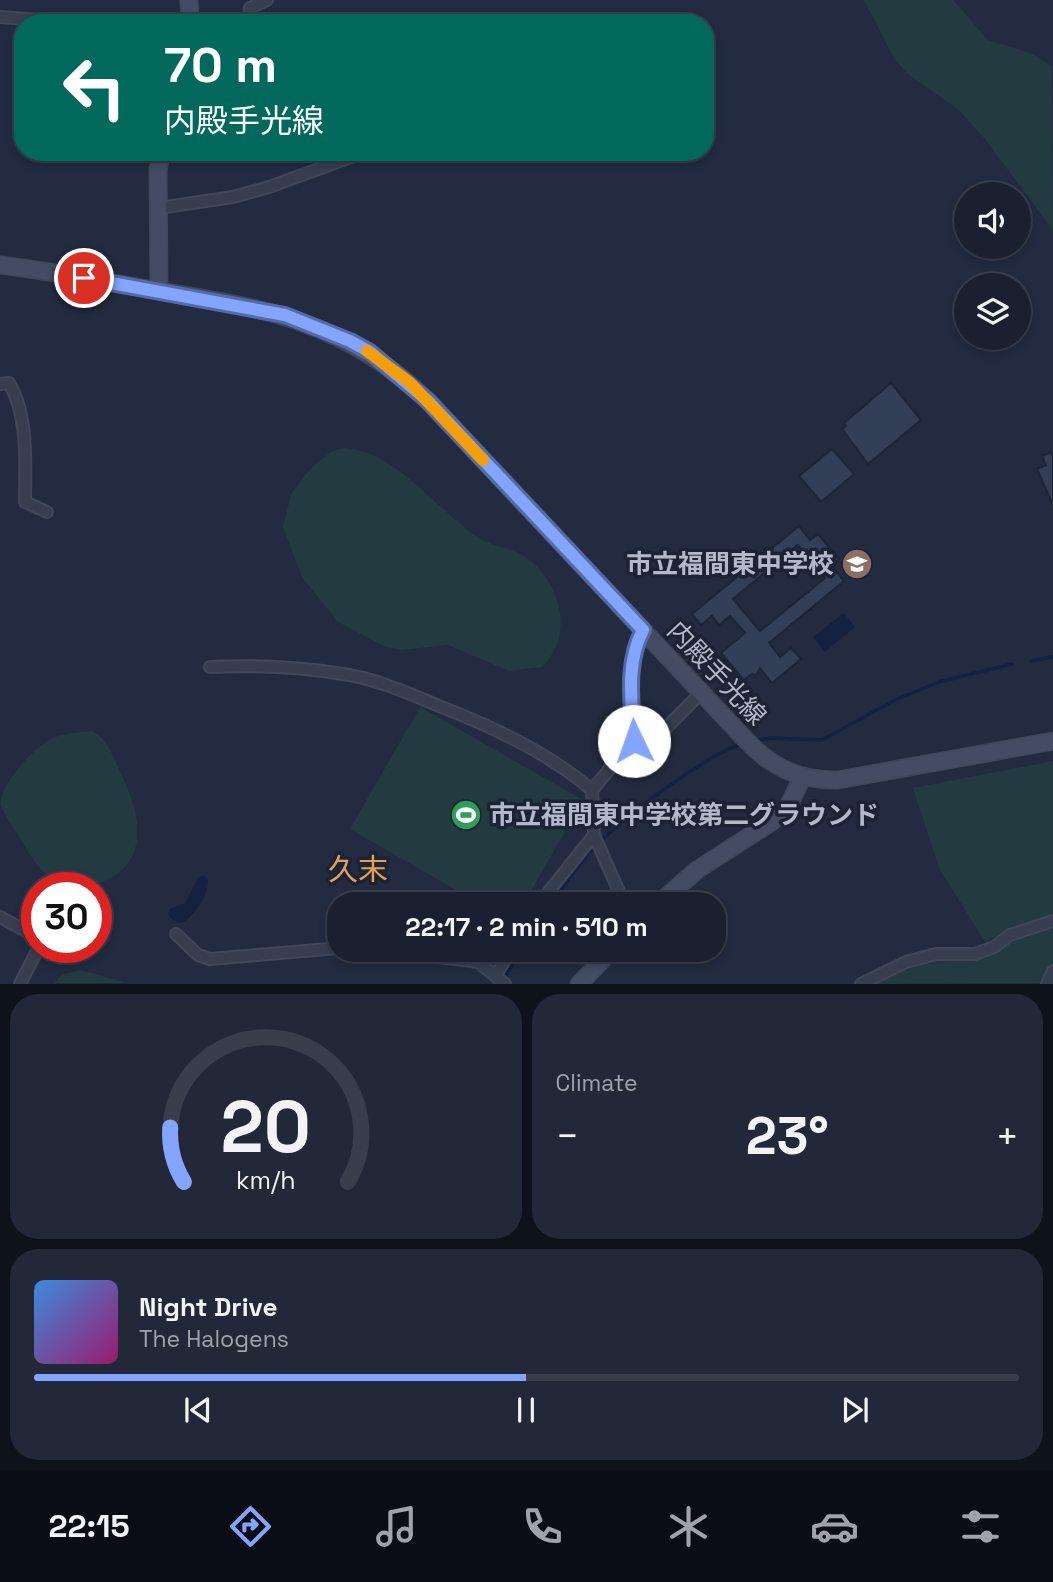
<!DOCTYPE html>
<html lang="en">
<head>
<meta charset="utf-8">
<style>
	body { margin:0; font-family:"Space Grotesk","Noto Sans JP",sans-serif; background:#232838; color:#f1f3f6; height:100vh; display:flex; flex-direction:column; font-size:26px; white-space:nowrap }
	* { box-sizing:border-box; margin:0 }
	p { font-size:23px; color:#9fa3ab }
	.icon { flex:none; width:38px; height:38px; fill:none; stroke:currentColor; stroke-width:2; stroke-linecap:round; stroke-linejoin:round }
	.map { position:relative; height:984px; overflow:hidden }
	.panel { display:flex; flex-direction:column; gap:10px; padding:10px; background:#0e121a; flex:1 }
	.panel>* { flex:none }
	.hud { position:absolute; left:14px; top:14px; width:700px; height:147px; border-radius:28px; box-shadow:0 4px 10px #0003,0 0 0 2px #383e4c; background:#00695c; color:#fff; overflow:hidden }
	.tools { position:absolute; left:954px; top:182px; display:grid; gap:14px }
	.tools a { display:grid; place-items:center; width:77px; height:77px; border-radius:50%; background:#1a2030; box-shadow:0 4px 10px #0003,0 0 0 2px #383e4c; font-size:35px }
	.speed { position:absolute; left:21px; top:872px; display:flex; gap:14px; font-size:35px; font-weight:700; text-align:center }
	.speed>* { display:grid; place-content:center; width:91px; height:91px; border-radius:50%; background:#1a2030; box-shadow:0 4px 10px #0003,0 0 0 2px #383e4c; line-height:1 }
	.speed .limit { border:10px solid #d22; background:#fff; color:#111 }
	.pin { position:absolute; display:grid; place-items:center; width:60px; height:60px; color:#fff; margin:-30px; border:4px solid #fff; border-radius:50%; box-shadow:0 2px 7px #0007 }
	.me { position:absolute; width:77px; margin:-38px; rotate:357deg; stroke-linejoin:round; filter:drop-shadow(0 0 5px #0008) }
	.turn { display:flex; align-items:center; gap:24px; height:147px; padding:0 35px; font-size:32px }
	.turn .icon { width:91px; height:91px; stroke-width:2.5 }
	.turn b { display:block; font-size:49px; line-height:60px }
	.big { font-size:52px; font-weight:700; line-height:1.1 }
	.panel .widget { flex:1; display:flex; flex-direction:column; justify-content:center; gap:10px; min-width:0; padding:0 24px; border-radius:28px; background:#232838 }
	.panel .dial { align-items:center; gap:0 }
	.dial svg { height:182px; overflow:visible; fill:none; stroke:#383e4c; stroke-width:7; stroke-linecap:round; text-anchor:middle }
	.dial text { fill:#f1f3f6; stroke:none }
	.song { display:flex; align-items:center; gap:21px }
	.cover { width:84px; height:84px; border-radius:10px; background:linear-gradient(135deg,hsl(210 70% 55%),hsl(320 70% 35%)) }
	.played { height:7px; border-radius:4px; background:linear-gradient(90deg,#83a5ff 50%,#383e4c 50%) }
	.keys { display:flex; justify-content:space-around; direction:ltr }
	.heat { display:flex; justify-content:space-between; align-items:center; font-size:38px; direction:ltr }
	.panel .tiles { flex:1; display:grid; gap:10px; grid-template-columns:1fr 1fr }
	.widget:last-child { grid-column:span 2 }
	.trip { position:absolute; left:327px; top:892px; width:399px; height:70px; border-radius:28px; background:#1a2030; box-shadow:0 4px 10px #0003,0 0 0 2px #383e4c; font-weight:700; line-height:70px; text-align:center }
	.dock { display:flex; height:112px; justify-content:space-around; align-items:center; background:#0a0d13; color:#9fa3ab }
	.dock .icon { width:49px; height:49px }
	.dock .selected { color:#83a5ff }
	.dock b { font-size:32px; color:#f1f3f6 }
	.map>svg:first-child { display:block }
</style>
</head>
<body>
<div class="map">
<svg width="1053" height="984" viewBox="0 0 1053 984">
	<rect width="100%" height="100%" fill="#222b40"/>
	<g fill="#243a41">
		<path d="M864,0H953L988,40L1033,54L1052,67L1053,230L985,139L959,110L909,75L894,59Z"/>
		<path d="M344,448C390,450 427,498 462,525C469,531 476,537 484,541C497,547 512,549 524,556C561,580 575,635 542,667L509,671L448,645L401,650L384,646L338,622L302,577L283,527L291,494L310,469L331,452Z"/>
		<path d="M420,707L583,800L523,905H482L350,829Z"/>
		<path d="M92,731C107,738 112,755 119,769C129,791 140,815 137,840C133,880 77,901 47,875C33,863 23,843 13,827C9,820 2,812 1,804C0,783 37,744 55,737C66,733 80,732 92,731Z"/>
		<path d="M1053,761V916L1024,923L985,942L940,870L913,788Z"/>
		<path d="M1053,928V964L1044,983L873,984L923,963L982,958L1012,942Z"/>
		<path d="M80,970L120,981L125,983H54L62,975Z"/>
	</g>
	<g fill="#14213f">
		<path d="M844,613L855,627L825,652L813,637Z"/>
		<path d="M204,875L208,879C209,895 195,915 182,923L173,921L168,914L170,909L185,903L198,878Z"/>
	</g>
	<g fill="none" stroke-linecap="round" stroke-linejoin="round">
		<g stroke="#14213f" stroke-width="3.5">
			<path d="M1031,661L1053,657"/>
			<path d="M752,741L770,738L822,740L897,699L939,682L1012,664"/>
			<path d="M550,905C564,886 577,866 593,849C618,821 707,754 742,744"/>
			<path d="M504,979L521,950"/>
		</g>
	</g>
	<g fill="#333f56" stroke="#1d2537" stroke-width="2" fill-rule="evenodd">
		<path d="M891,383L921,420L868,464L842,429L846,426L844,423Z"/>
		<path d="M832,449L854,474L821,502L799,476Z"/>
		<path d="M1051,452L1053,457V505L1037,469L1046,465L1042,456Z"/>
		<path d="M799,526L810,540L818,534L839,559L832,566L844,581L769,643L780,657L791,648L801,659L772,683L760,668L756,676L752,674L744,680L721,653L745,633L730,616L719,625L712,616L701,625L692,614ZM798,545L825,578L760,631L733,599Z"/>
	</g>
	<g fill="none" stroke-linecap="round" stroke-linejoin="round">
		<g stroke="#3f4759" stroke-width="14">
			<g id="street">
				<path d="M0,17L82,23"/>
				<path d="M249,23L250,8L267,0"/>
				<path d="M159,208L233,197L269,187L365,152"/>
				<path d="M0,384L9,383C29,416 25,465 25,502L47,512"/>
				<path d="M210,667C254,665 300,667 343,674C377,679 408,693 439,706C493,727 547,752 592,790"/>
				<path d="M633,741C632,704 625,664 643,630"/>
				<path d="M538,905L594,835"/>
				<path d="M625,905L594,835L592,790L633,741L664,730L702,692"/>
				<path d="M0,917L37,937"/>
				<path d="M176,934L198,955L210,959L340,948"/>
				<path d="M382,950L478,962L505,984"/>
				<path d="M496,975L511,950"/>
				<path d="M20,984L39,947"/>
				<path d="M861,984L906,962L936,954H975L994,947L1010,935L1053,921"/>
				<path d="M1047,984L1053,971"/>
			</g>
		</g>
		<g stroke="#3f4759" stroke-width="19">
			<g id="secondary">
				<path d="M189,0L190,23"/>
				<path d="M0,265C48,271 95,280 142,288C256,307 341,317 428,401L743,737C770,766 797,781 838,780L1053,741"/>
				<path d="M159,291L158,169L162,152"/>
				<path d="M657,905L697,870L773,821L788,807L802,778"/>
				<path d="M579,984L612,950"/>
			</g>
		</g>
		<use href="#street" stroke="#363e50" stroke-width="10"/>
		<use href="#secondary" stroke="#444c63" stroke-width="16"/>
	</g>
	<g fill="none" stroke-linecap="round" stroke-linejoin="round">
		<g stroke="#556ba6" stroke-width="18">
			<path id="route" d="M84,278L285,315L350,341L370,352L428,401L643,630C625,664 632,704 634,741"/>
		</g>
		<use href="#route" stroke="#83a5ff" stroke-width="12"/>
		<path stroke="#f59e0b" stroke-width="12" d="M367,351L409,382L483,460"/>
	</g>
	<defs>
		<g id="school-disc" transform="scale(1.575)"><circle r="9.5" fill="#8d6e63" stroke="#1b2335"/><path d="M0-5L7-2L0 1L-7-2ZM-4 1L0 2.5L4 1V4Q0 6-4 4Z" fill="#fff"/></g>
		<g id="stadium-disc" transform="scale(1.575)"><circle r="9.5" fill="#2e9e5b" stroke="#1b2335"/><path d="M0-5a6.5 5 0 1 0 0 10a6.5 5 0 1 0 0-10ZM-3.5-1.8h7v3.6h-7Z" fill="#fff"/></g>
	</defs>
	<g fill-rule="evenodd">
		<use href="#school-disc" x="857" y="564"/>
		<use href="#stadium-disc" x="466" y="815"/>
	</g>
	<g text-anchor="middle" stroke-width="7" stroke-linejoin="round" paint-order="stroke">
		<g font-size="26" font-weight="bold" fill="#b2b9cb" stroke="#1b2335" text-anchor="end">
			<text x="834" y="573">市立福間東中学校</text>
			<text x="489" y="824" text-anchor="start">市立福間東中学校第二グラウンド</text>
		</g>
		<g font-size="26" fill="#b2b9cb" stroke="#1b2335">
			<text transform="translate(717 673) rotate(47)" y="9">内殿手光線</text>
		</g>
		<g font-size="30" fill="#dfa159" stroke="#1b2335">
			<text x="358" y="880">久末</text>
		</g>
	</g>
</svg>
<div class="tools">
<a><svg class="icon" aria-label="sound" viewBox="0 0 24 24"><path d="M4 9h4l5-4v14l-5-4H4zM17 9q2 3 0 6"/></svg></a>
<a><svg class="icon" aria-label="layers" viewBox="0 0 24 24"><path d="M12 4l9 5-9 5-9-5zM3 14l9 5 9-5"/></svg></a>
</div>
<div class="speed"><div class="limit">30</div></div>
<div class="pin" style="left:84px;top:278px;background:#d93025"><svg class="icon" aria-label="arrive" viewBox="0 0 24 24"><path d="M6 21V4h12l-3 4 3 4H6"/></svg></div>
<svg class="me" style="left:634px;top:741px" viewBox="-20 -20 40 40"><circle r="19" fill="#fff"/><path d="M0-13L10 11 0 6-10 11z" fill="#83a5ff"/></svg>
<div class="trip">22:17 · 2 min · 510 m</div>
<div class="hud">
<div class="turn"><svg class="icon" aria-label="left" viewBox="0 0 24 24"><path d="M17 20v-9H6M10 6l-5 5 5 5"/></svg><div><b>70 m</b>内殿手光線</div></div>
</div>
</div>
<section class="panel">
<div class="tiles">
<div class="widget dial"><svg viewBox="0 0 100 80">
<path d="M14 69A42 42 0 1 1 86 69"/>
<path d="M14 69A42 42 0 0 1 8 45" stroke="#83a5ff"/>
<text x="50" y="56" font-size="32" font-weight="700">20</text>
<text x="50" y="72" font-size="11">km/h</text>
</svg></div>
<div class="widget"><p>Climate</p>
<div class="heat"><a>−</a><b class="big">23°</b><a>+</a></div>
</div>
<div class="widget">
<div class="song"><i class="cover"></i><div><b>Night Drive</b><p>The Halogens</p></div></div>
<div class="played"></div>
<div class="keys"><svg class="icon" aria-label="previous" viewBox="0 0 24 24"><path d="M18 5L8 12l10 7zM5 5v14"/></svg><svg class="icon" aria-label="pause" viewBox="0 0 24 24"><path d="M8 5v14M16 5v14"/></svg><svg class="icon" aria-label="next" viewBox="0 0 24 24"><path d="M6 5l10 7-10 7zM19 5v14"/></svg></div>
</div>
</div>
</section>
<nav class="dock">
<b>22:15</b>
<svg class="icon selected" aria-label="directions" viewBox="0 0 24 24"><path d="M12 3l9 9-9 9-9-9zM9 14v-3h6M13 9l2 2-2 2"/></svg>
<svg class="icon" aria-label="music" viewBox="0 0 24 24"><path d="M9 18V5l10-2v13"/><circle cx="6" cy="18" r="3"/><circle cx="16" cy="16" r="3"/></svg>
<svg class="icon" aria-label="phone" viewBox="0 0 24 24"><path d="M5 4h4l2 5-3 2q2 4 5 5l2-3 5 2v4C11 20 4 13 5 4z"/></svg>
<svg class="icon" aria-label="climate" viewBox="0 0 24 24"><path d="M12 3v18M4 7l16 10M4 17L20 7"/></svg>
<svg class="icon" aria-label="car" viewBox="0 0 24 24"><path d="M5 17H2v-5l4-1 3-4h7l3 4 3 1v5h-3M9 17h6M6 11h13"/><circle cx="7" cy="17" r="2"/><circle cx="17" cy="17" r="2"/></svg>
<svg class="icon" aria-label="filters" viewBox="0 0 24 24"><path d="M4 7h16M4 17h16"/><circle cx="9" cy="7" r="2"/><circle cx="15" cy="17" r="2"/></svg>
</nav>
</body>
</html>
